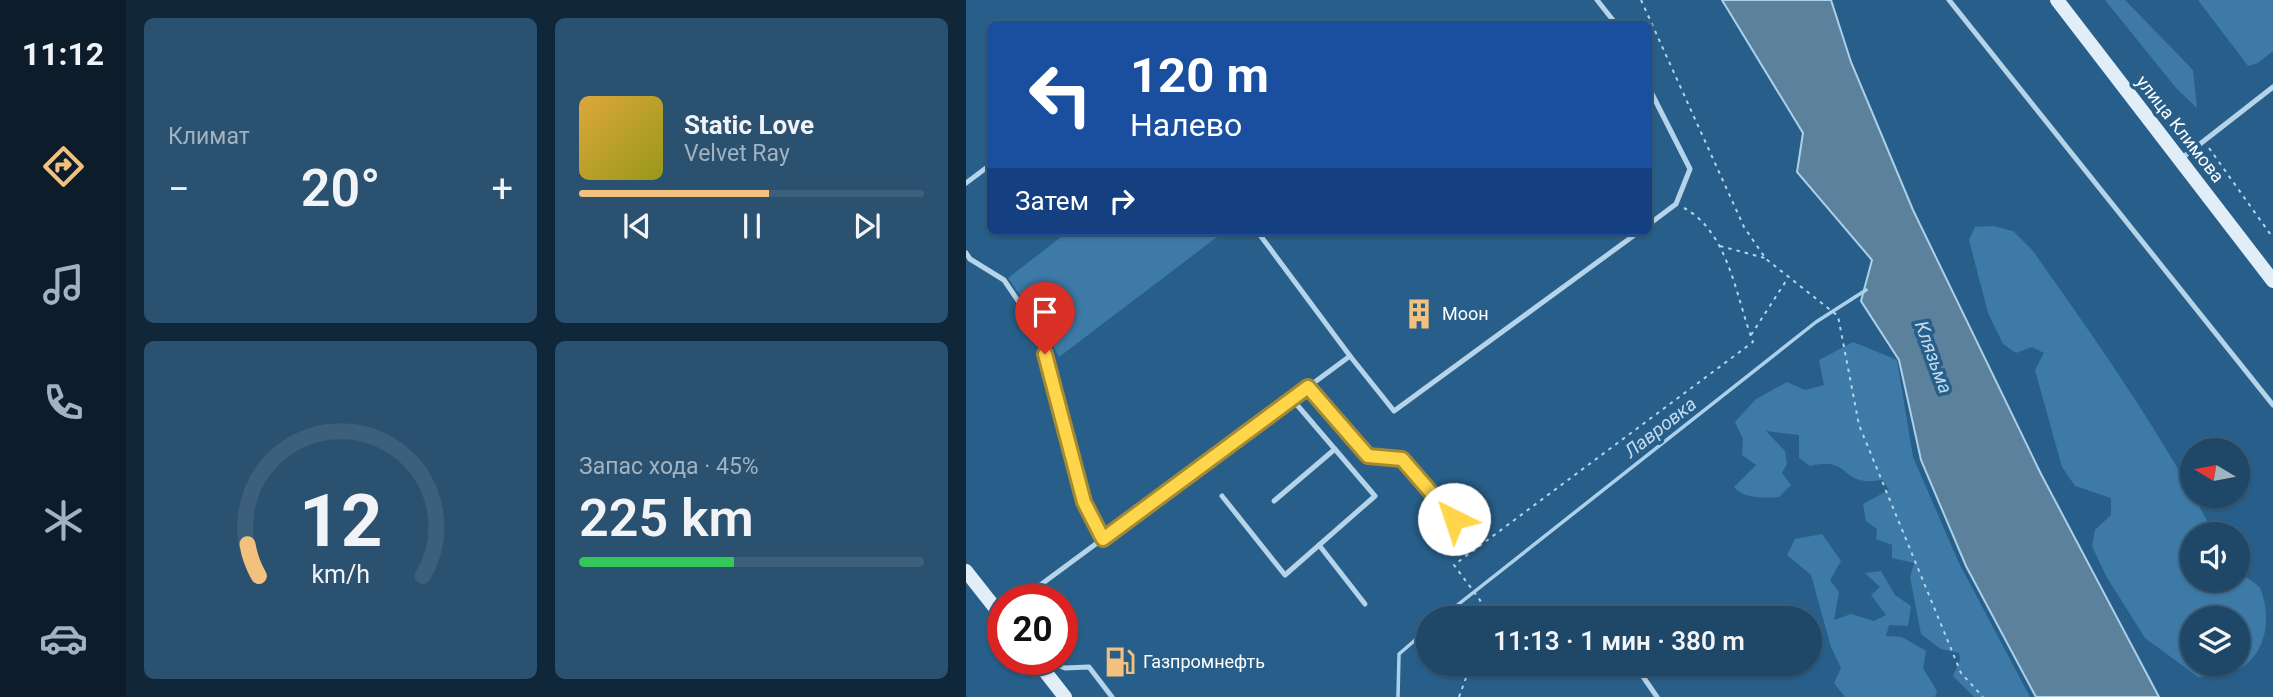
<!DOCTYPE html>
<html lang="ru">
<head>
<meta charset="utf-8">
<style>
	body { margin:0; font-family:Roboto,sans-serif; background:#2b5171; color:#f1f3f6; height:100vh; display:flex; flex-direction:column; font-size:26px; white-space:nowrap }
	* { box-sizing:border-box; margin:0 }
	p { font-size:23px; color:#a1b2c0 }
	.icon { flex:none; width:38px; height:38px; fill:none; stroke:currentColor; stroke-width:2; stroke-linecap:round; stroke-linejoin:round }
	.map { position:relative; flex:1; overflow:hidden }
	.side { display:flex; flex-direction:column; gap:18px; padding:18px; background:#102739; width:840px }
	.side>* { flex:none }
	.guide { position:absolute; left:21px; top:21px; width:665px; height:214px; border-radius:10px; box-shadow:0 2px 5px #0004,0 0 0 2px #3c5f7c; background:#1a4fa0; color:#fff; overflow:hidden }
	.needle { width:46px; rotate:280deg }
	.controls { position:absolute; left:1214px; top:438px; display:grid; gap:14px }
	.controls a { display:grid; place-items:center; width:70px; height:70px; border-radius:50%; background:#1e4768; box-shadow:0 2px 5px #0004,0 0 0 2px #3c5f7c; font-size:35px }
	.speed { position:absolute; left:21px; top:584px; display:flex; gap:14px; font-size:35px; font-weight:700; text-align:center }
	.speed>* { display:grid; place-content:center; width:91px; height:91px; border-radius:50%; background:#1e4768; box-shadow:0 2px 5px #0004,0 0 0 2px #3c5f7c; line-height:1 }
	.speed .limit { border:10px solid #d22; background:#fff; color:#111 }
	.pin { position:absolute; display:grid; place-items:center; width:60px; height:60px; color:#fff; margin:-72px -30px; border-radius:50% 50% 50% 0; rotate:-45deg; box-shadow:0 0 7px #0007 }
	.pin .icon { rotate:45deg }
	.me { position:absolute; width:77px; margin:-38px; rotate:319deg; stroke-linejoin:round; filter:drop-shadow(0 0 5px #0008) }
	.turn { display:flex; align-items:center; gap:24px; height:147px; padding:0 28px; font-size:32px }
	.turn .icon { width:91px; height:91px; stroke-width:2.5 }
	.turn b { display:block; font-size:49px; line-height:60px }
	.then { display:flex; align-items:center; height:66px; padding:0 28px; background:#0003; gap:14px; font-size:26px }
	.big { font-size:52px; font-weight:600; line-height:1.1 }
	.side .widget { flex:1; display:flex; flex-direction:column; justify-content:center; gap:10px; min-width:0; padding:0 24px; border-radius:10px; background:#2b5171 }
	.side .dial { align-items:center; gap:0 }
	.dial svg { height:182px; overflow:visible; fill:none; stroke:#3c5f7c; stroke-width:7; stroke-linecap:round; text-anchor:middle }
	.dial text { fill:#f1f3f6; stroke:none }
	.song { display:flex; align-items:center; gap:21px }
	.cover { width:84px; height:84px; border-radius:10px; background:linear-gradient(135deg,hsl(40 70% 55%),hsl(60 70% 35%)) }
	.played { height:7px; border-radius:4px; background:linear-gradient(90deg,#f1c17d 55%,#3c5f7c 55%) }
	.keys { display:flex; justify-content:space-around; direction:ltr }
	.heat { display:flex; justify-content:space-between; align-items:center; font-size:38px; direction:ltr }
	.charge { height:10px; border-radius:5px; background:linear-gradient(90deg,#34c759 45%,#3c5f7c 0) }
	.side .tiles { flex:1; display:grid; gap:18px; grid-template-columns:repeat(2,1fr) }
	.trip { position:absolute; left:450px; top:606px; width:406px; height:70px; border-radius:35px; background:#1e4768; box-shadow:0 2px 5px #0004,0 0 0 2px #3c5f7c; font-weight:600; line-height:70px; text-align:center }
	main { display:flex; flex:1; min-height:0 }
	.menu { display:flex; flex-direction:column; width:126px; justify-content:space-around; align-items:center; background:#0c1c2a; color:#a1b2c0 }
	.menu .icon { width:49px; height:49px }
	.menu .current { color:#f1c17d }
	.menu b { font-size:32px; color:#f1f3f6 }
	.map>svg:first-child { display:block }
</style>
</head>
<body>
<main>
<nav class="menu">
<b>11:12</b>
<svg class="icon current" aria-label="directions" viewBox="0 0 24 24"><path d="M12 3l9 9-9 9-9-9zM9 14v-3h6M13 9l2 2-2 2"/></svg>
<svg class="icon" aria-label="music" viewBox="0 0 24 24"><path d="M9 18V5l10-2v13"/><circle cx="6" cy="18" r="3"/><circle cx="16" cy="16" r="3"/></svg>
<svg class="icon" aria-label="phone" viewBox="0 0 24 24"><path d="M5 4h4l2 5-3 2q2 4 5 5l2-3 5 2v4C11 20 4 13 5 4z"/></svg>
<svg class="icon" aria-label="climate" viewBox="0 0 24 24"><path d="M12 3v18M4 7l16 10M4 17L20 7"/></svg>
<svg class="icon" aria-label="car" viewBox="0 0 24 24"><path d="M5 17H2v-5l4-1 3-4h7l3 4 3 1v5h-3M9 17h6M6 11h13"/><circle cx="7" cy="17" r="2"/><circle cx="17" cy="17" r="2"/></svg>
</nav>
<section class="side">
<div class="tiles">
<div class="widget"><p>Климат</p>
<div class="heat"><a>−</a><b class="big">20°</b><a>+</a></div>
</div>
<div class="widget">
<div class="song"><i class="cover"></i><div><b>Static Love</b><p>Velvet Ray</p></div></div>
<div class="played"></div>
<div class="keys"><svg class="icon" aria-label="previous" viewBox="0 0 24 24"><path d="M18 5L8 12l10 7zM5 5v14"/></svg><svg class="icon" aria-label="pause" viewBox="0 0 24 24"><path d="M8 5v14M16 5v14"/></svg><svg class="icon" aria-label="next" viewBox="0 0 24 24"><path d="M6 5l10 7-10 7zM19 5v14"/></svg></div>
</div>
<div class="widget dial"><svg viewBox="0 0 100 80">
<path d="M14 69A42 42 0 1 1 86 69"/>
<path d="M14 69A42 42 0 0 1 9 55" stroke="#f1c17d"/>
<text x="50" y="56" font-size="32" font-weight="700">12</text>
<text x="50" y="72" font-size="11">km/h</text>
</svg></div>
<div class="widget"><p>Запас хода · 45%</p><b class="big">225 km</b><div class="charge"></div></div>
</div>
</section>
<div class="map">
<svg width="1307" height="697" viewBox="0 0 1307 697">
	<rect width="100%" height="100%" fill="#285f8a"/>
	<g fill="#3d7aa7" fill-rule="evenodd">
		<path d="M1139,0H1159L1227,70L1231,108L1210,88Z"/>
		<path d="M1232,0H1307V51L1292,63L1282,66Z"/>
		<path d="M1027,226L1047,231L1067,251C1132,343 1197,435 1248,534H1227V579H1272V571C1279,577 1288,581 1294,588C1307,619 1300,660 1265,673C1255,676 1242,675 1232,677L1179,638L1140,576L1126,546L1129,530L1145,515V498L1109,486L1096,467L1069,370L1078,353L1066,347L1050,353L1037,344L1022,313L1003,240L1009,227ZM1227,618H1272V663H1227Z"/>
		<path d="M103,231H259L93,357L79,331L42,278Z"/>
		<path d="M887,342L931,360L947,457L993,563L1064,697H1008L987,676L994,660L993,653L975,649L955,634L944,577L948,563L926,558V545L910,539L911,529L900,521L897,504L923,490L917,480C911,480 904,482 899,481C875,478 880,457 844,466L833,458V435L800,431L819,451L821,464L816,473L825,485L813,497C798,498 777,499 768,487L790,465L776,455L777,439L769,422L790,399L821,382L839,390L858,385L853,360Z"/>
		<path d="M856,534L875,561L864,580L873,592L868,620L885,614L908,621L920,615L905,595L914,587L899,573L915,571L929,595L945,606L942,626L923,625L920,636L936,637L960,651L957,668L971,691L969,697H879L868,683L875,668L865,647L845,575L821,555L829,539Z"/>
	</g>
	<path fill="#5c819d" stroke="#abd0e9" stroke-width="2" d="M756,0H865L885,62L947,210L1075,474L1193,697H1070L1000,566L955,460L933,360L895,301L906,260L831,172L837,133Z"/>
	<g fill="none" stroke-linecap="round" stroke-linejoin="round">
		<g stroke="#abd0e9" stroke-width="3.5">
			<path d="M475,618L850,322L900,290"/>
			<path d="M432,697L433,654L462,629"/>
		</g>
		<g stroke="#b6d4e9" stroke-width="2" stroke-dasharray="3.5 5" stroke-linecap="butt">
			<path d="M675,0L778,227L800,259L872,316L893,425L995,673L1017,697"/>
			<path d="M1243,148L1307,238"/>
			<path d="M754,246L799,258"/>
			<path d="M785,335L822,278"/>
			<path d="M519,618L514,600L488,565L787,342C770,298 763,232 718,208"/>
			<path d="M493,697L501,675L511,663"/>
		</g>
		<g stroke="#b6d4e9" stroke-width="5">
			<path d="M631,0L650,24"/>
			<path d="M983,0L1307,405"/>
			<path d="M682,86L724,169L710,204L682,225"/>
			<path d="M1216,158L1307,87"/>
			<path d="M0,183L24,165"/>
			<path d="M291,231L384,356"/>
			<path d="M0,253L4,259L38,280L73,332L118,502L137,539"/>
			<path d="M342,387L402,456L436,459L488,519"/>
			<path d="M256,496L319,575L409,496L326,399"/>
			<path d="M308,501L369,449"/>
			<path d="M353,545L399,604"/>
			<path d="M54,600L384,356L428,411L674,231"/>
			<path d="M78,660L99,668L123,667L146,697"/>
			<path d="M669,665L691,697"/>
		</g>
		<g stroke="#e1eef8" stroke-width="14">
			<path d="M1091,0L1307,281"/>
			<path d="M0,571L37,618"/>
			<path d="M70,660L99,697"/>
		</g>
	</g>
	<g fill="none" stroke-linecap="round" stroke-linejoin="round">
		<g stroke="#a68a30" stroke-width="18">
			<path id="route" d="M79,354L118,502L137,539L342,387L402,456L436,459L488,519"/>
		</g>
		<use href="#route" stroke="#ffd54a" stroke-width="12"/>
	</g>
	<defs>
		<g id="building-bare" transform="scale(2.415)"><path d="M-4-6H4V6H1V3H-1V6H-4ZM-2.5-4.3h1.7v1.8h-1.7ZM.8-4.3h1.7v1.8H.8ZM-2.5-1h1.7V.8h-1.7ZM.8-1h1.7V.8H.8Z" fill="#f1c17d" stroke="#285f8a" stroke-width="2.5" paint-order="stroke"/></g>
		<g id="fuel-bare" transform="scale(2.415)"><path d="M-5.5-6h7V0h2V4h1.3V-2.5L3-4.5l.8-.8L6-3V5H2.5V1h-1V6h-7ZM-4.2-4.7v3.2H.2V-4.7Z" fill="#f1c17d" stroke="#285f8a" stroke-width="2.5" paint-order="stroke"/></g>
	</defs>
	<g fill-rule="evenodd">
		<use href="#building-bare" x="453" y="314"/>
		<use href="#fuel-bare" x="154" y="662"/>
	</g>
	<g text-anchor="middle" stroke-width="7" stroke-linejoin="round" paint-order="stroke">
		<g font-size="18" fill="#fff" stroke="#285f8a">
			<text transform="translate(1214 129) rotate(52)" y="6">улица Климова</text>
		</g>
		<g font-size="18" fill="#fff" stroke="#285f8a" text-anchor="start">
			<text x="476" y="320">Моон</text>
			<text x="177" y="668">Газпромнефть</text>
		</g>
		<g font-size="19" font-style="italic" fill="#c2ddf0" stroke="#285f8a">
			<text transform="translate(968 357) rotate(70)" y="7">Клязьма</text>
			<text transform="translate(694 427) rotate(-38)" y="7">Лавровка</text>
		</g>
	</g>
</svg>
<div class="controls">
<a><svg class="needle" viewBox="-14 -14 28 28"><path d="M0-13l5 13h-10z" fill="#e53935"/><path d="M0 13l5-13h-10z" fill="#a1b2c0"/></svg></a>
<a><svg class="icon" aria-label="sound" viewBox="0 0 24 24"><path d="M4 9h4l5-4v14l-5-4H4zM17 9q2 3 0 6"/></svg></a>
<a><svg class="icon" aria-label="layers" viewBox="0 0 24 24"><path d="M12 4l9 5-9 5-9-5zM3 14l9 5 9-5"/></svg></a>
</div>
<div class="speed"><div class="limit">20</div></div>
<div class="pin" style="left:79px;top:354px;background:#d93025"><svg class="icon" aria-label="arrive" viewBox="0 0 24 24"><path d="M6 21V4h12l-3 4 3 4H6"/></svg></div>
<svg class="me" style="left:488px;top:519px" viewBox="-20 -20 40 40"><circle r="19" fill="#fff"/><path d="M0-13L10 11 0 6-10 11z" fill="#ffd54a"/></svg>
<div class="trip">11:13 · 1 мин · 380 m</div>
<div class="guide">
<div class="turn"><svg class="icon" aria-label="left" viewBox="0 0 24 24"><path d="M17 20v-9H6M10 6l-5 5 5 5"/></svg><div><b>120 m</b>Налево</div></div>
<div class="then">Затем<svg class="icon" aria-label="right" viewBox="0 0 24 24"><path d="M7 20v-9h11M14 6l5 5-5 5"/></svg></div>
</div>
</div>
</main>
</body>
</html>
